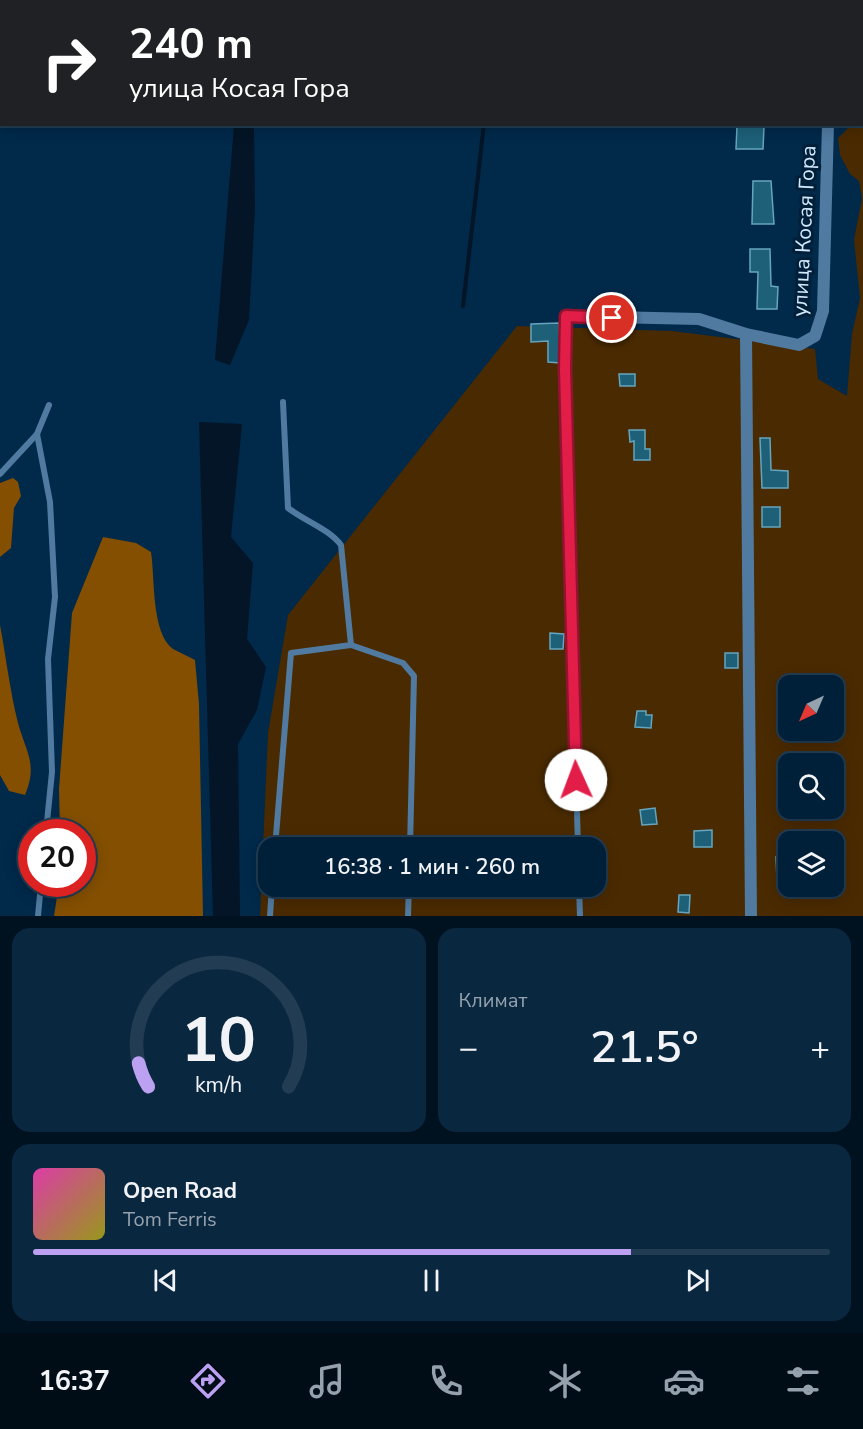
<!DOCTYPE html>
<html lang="ru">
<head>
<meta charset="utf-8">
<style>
	body { margin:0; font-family:"Nunito Sans",sans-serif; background:#0a2740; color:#f1f3f6; height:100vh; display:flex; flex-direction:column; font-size:22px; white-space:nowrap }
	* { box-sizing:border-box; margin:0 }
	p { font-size:20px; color:#95a2ae }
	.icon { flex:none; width:33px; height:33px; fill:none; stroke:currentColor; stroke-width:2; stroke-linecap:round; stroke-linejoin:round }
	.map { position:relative; height:916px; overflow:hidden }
	.side { display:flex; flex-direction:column; gap:12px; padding:12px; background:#00111f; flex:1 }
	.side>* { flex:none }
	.guide { position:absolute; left:0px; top:0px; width:864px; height:126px; box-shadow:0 3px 15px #0003,0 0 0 2px #223d53; background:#202124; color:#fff; overflow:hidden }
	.needle { width:39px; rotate:224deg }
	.controls { position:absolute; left:778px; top:675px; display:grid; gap:12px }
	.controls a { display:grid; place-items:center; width:66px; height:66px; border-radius:12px; background:#001f38; box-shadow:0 3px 15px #0003,0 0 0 2px #223d53; font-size:30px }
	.speed { position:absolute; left:18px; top:819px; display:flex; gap:12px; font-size:30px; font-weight:700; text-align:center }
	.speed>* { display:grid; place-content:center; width:78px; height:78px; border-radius:50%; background:#001f38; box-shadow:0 3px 15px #0003,0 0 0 2px #223d53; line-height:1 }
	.speed .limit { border:9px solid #d22; background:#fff; color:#111 }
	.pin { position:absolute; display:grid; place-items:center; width:51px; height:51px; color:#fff; margin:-26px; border:3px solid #fff; border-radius:50%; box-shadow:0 2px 6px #0007 }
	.me { position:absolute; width:66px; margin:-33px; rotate:358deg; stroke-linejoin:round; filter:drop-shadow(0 0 4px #0008) }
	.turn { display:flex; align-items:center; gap:21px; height:126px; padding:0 30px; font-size:27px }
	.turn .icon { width:78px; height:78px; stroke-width:2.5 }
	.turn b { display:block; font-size:42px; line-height:51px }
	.big { font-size:45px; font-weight:600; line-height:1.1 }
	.side .widget { flex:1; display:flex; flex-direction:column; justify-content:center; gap:9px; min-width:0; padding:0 21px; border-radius:18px; background:#0a2740 }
	.side .dial { align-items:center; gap:0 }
	.dial svg { height:156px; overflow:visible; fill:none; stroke:#223d53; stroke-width:7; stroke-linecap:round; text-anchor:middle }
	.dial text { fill:#f1f3f6; stroke:none }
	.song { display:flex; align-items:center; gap:18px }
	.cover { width:72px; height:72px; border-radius:9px; background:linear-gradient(135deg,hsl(320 70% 55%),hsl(60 70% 35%)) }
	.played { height:6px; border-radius:3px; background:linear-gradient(90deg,#bca0f2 75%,#223d53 75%) }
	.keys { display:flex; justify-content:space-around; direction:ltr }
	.heat { display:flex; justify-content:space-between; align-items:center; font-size:33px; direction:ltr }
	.side .tiles { flex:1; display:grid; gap:12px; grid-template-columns:1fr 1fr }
	.widget:last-child { grid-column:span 2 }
	.trip { position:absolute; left:258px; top:837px; width:348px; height:60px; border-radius:18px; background:#001f38; box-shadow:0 3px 15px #0003,0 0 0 2px #223d53; font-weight:600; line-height:60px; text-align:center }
	.dock { display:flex; height:96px; justify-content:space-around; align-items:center; background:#000c16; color:#95a2ae }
	.dock .icon { width:42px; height:42px }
	.dock .selected { color:#bca0f2 }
	.dock b { font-size:27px; color:#f1f3f6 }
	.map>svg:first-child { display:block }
</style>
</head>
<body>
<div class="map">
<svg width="863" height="916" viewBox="0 0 863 916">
	<rect width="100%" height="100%" fill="#00294a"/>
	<path fill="#4a2a00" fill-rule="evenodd" d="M863,53V916H260L268,733L288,615L517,326L672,331L815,349L818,379L847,396L852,334L860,298L854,240L862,198L859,181L850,174L840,155L838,138L851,125L862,124ZM789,686H834V730H789ZM789,764H834V808H789ZM789,842H834V886H789ZM268,848H596V886H268Z"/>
	<g fill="#844f00">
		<path d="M13,478L18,482L21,496L14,508L11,548L0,557V483Z"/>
		<path d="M103,537L136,543L151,552C155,577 151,633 173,649C180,653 188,656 195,660L199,704L203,916H54L59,884H82V832H60L59,789L72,613Z"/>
		<path d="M0,625C6,657 10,691 18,723C26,752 38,764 25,795L9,791L0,775Z"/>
	</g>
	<g fill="#031526">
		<path d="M234,125H254L255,209L249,320L230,365L215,360Z"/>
		<path d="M199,422L242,424L231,537L253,563L247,639L266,667L257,710L238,744L240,916H213Z"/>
	</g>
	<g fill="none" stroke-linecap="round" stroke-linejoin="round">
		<g stroke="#031526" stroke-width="4">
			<path d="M499,2V0"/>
			<path d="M463,306L484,124"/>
		</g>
	</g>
	<g fill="#1d6078" stroke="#65a5bf" stroke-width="1.5">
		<path d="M737,126L764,127L763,149H736Z"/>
		<path d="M753,181H771L774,224H752Z"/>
		<path d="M750,249H770L771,286L778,287L777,309H757L758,272H750Z"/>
		<path d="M559,323L560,363L548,362V341L531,342V324Z"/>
		<path d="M619,374H635V386H620Z"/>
		<path d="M629,430H645V449H650V460H634V441L630,442Z"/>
		<path d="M760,438H770L771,470L788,471V488H762Z"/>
		<rect x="762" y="507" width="18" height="20"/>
		<path d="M550,633L564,634L563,649H550Z"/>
		<rect x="725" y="653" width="13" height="15"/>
		<path d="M637,711H646V715H652L651,728L635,727Z"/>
		<path d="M655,808L657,824L642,825L640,810Z"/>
		<path d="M712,830V847H694V831Z"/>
		<path d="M789,856V879H777L776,857Z"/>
		<path d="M679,895H690L689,913L678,912Z"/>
	</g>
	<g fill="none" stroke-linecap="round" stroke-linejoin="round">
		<g stroke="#507aa0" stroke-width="6">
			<path d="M566,316L565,369L578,848"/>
			<path d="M0,474L37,434"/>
			<path d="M351,645L403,663L414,676L410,848"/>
			<path d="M46,832L52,772L48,659L55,597L50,502L37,434L49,405"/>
			<path d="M275,848L291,653L351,645L341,545C329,529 305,521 288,508L283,402"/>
			<path d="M579,886L580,916"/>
			<path d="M38,916L41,884"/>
			<path d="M270,916L272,886"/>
			<path d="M408,916L409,886"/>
		</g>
		<g stroke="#507aa0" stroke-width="12">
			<path d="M831,0V2"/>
			<path d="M566,316L699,319L746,334L799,345L815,336L823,311L828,124"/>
			<path d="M746,334L751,916"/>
		</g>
	</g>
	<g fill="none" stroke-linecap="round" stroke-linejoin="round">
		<g stroke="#92132f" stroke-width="15">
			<path id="route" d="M576,780L565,369L566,316L612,318"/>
		</g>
		<use href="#route" stroke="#e11d48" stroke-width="10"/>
	</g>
	<g text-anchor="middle" stroke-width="6" stroke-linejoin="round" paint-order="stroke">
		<g font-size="21" fill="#d2e9fe" stroke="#001f38">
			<text transform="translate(804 231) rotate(-87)" y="7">улица Косая Гора</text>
		</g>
	</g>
</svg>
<div class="controls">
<a><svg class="needle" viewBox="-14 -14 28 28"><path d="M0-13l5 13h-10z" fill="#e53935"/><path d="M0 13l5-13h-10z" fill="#95a2ae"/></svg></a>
<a><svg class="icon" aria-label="search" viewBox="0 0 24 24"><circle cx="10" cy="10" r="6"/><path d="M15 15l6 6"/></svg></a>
<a><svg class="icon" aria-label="layers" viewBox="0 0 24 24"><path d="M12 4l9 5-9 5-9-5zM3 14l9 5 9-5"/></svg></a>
</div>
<div class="speed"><div class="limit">20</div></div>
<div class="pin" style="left:612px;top:318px;background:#d93025"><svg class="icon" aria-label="arrive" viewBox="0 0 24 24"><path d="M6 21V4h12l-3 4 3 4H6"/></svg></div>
<svg class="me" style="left:576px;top:780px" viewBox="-20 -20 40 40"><circle r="19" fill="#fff"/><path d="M0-13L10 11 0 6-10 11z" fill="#e11d48"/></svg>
<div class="trip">16:38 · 1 мин · 260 m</div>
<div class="guide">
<div class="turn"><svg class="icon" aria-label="right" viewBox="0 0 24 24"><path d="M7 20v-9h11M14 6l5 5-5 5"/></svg><div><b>240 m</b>улица Косая Гора</div></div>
</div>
</div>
<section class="side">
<div class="tiles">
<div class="widget dial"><svg viewBox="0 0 100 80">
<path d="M14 69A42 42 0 1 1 86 69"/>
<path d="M14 69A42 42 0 0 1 9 57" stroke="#bca0f2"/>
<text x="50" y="56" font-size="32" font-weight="700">10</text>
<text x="50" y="72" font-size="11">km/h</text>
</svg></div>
<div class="widget"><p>Климат</p>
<div class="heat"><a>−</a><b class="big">21.5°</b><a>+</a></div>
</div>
<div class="widget">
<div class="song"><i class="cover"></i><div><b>Open Road</b><p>Tom Ferris</p></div></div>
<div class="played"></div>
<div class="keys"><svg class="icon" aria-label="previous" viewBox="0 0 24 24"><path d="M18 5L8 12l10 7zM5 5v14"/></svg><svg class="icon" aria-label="pause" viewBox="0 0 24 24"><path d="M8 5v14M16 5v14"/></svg><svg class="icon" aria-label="next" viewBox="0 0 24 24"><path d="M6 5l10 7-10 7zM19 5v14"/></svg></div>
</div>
</div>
</section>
<nav class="dock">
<b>16:37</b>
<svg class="icon selected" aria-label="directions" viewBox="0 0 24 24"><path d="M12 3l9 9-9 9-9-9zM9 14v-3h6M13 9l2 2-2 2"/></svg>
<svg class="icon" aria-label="music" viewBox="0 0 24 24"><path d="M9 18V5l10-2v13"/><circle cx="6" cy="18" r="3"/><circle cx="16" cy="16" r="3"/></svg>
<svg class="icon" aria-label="phone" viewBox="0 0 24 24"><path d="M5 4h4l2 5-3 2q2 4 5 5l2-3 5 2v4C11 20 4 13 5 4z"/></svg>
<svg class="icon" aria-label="climate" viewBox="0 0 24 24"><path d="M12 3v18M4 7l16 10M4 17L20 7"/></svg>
<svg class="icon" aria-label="car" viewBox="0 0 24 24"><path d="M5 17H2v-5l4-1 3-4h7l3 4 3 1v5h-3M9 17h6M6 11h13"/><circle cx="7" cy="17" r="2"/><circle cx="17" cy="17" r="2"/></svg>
<svg class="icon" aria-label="filters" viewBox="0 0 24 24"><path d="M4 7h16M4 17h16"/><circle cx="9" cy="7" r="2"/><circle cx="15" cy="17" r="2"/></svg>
</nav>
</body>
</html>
